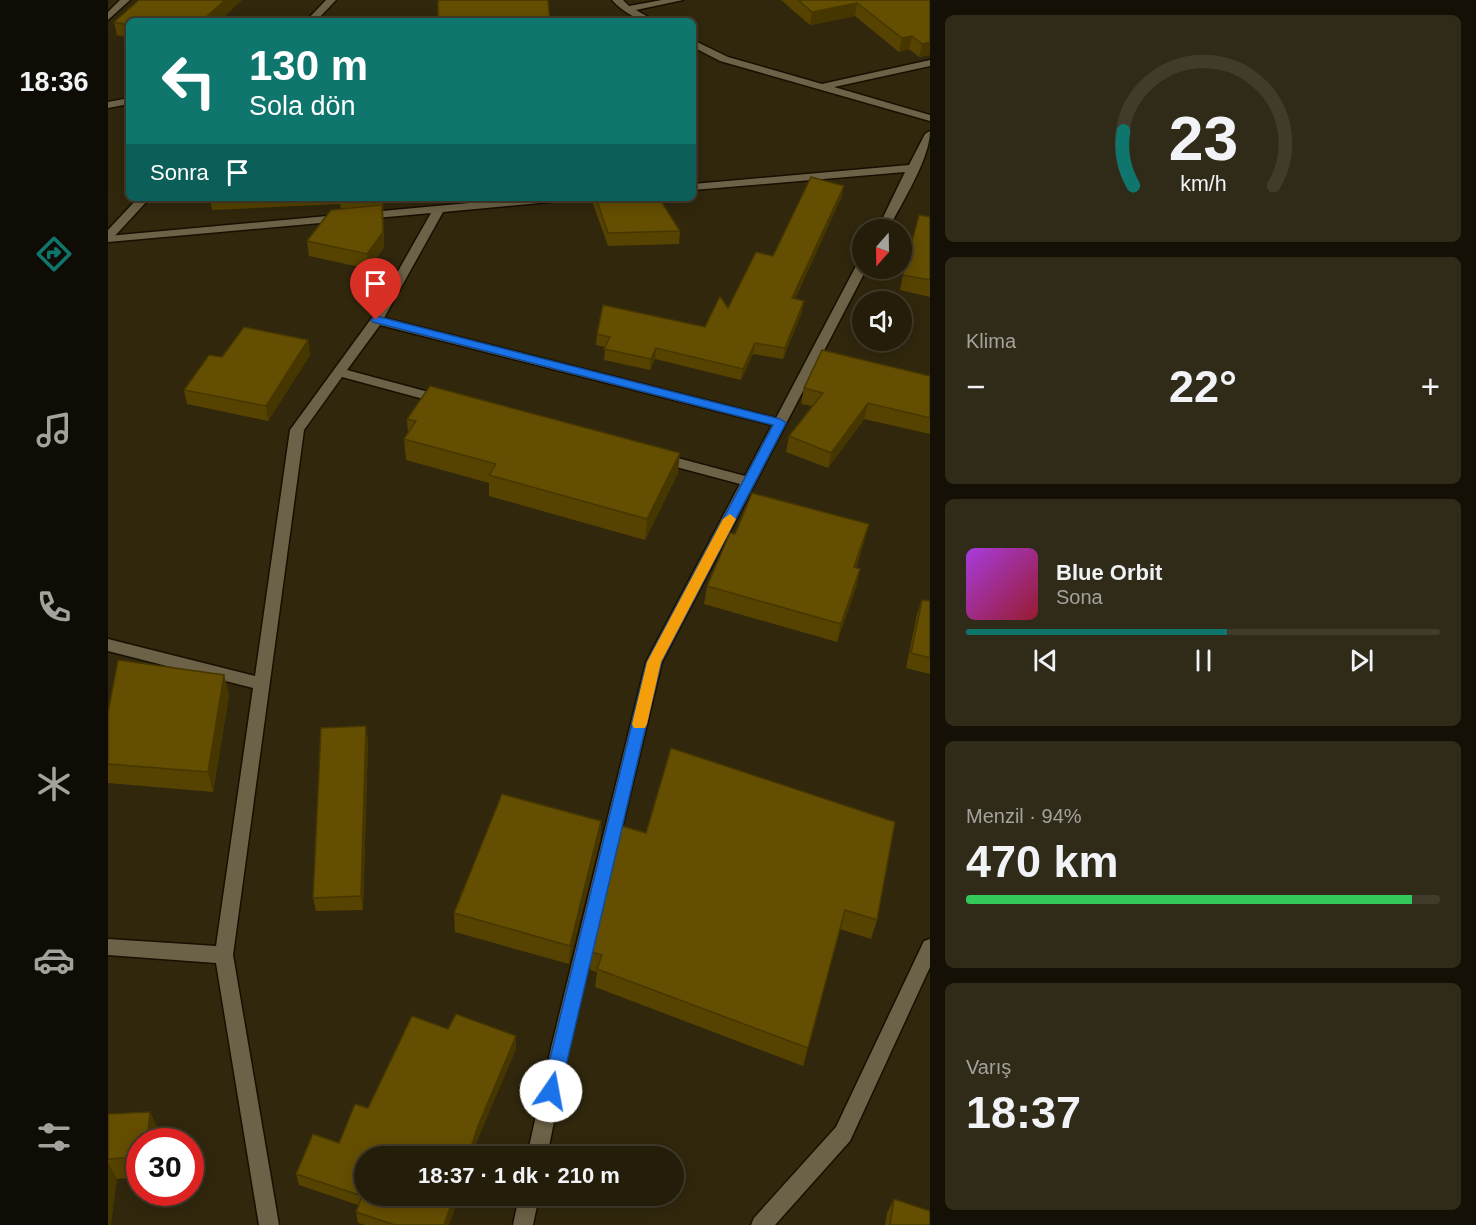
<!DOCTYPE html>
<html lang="tr">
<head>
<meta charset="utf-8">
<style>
	body { margin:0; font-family:Arial,sans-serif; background:#302a18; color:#f1f3f6; height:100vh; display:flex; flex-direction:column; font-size:22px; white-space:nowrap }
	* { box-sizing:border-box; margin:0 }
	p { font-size:20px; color:#a3a29c }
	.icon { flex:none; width:33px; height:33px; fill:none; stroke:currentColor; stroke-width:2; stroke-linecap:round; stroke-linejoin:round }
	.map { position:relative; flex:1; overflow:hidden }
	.side { display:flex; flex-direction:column; gap:15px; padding:15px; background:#141006; width:546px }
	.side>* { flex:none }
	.guide { position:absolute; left:18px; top:18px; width:570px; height:183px; border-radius:9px; box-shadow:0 3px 15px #0003,0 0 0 2px #413b2b; background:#0f766e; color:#fff; overflow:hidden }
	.needle { width:39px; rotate:200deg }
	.controls { position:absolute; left:744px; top:219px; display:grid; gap:12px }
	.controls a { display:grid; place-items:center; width:60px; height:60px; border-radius:50%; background:#241d0a; box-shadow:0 3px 15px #0003,0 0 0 2px #413b2b; font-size:30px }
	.speed { position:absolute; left:18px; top:1128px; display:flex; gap:12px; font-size:30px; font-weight:700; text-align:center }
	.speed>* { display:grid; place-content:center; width:78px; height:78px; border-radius:50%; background:#241d0a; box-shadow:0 3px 15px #0003,0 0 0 2px #413b2b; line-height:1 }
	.speed .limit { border:9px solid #d22; background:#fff; color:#111 }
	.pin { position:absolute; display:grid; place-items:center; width:51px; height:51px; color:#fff; margin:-62px -26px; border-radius:50% 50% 50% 0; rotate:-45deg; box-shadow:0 0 6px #0007 }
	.pin .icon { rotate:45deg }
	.me { position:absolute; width:66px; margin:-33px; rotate:12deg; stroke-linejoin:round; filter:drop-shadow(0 0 4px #0008) }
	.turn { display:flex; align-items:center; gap:21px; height:126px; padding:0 24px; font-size:27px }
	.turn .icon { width:78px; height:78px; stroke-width:2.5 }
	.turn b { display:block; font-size:42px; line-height:51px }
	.then { display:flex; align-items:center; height:57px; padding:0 24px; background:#0003; gap:12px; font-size:22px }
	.big { font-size:45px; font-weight:600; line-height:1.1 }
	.side .widget { flex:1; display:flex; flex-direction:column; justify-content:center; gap:9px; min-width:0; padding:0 21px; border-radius:9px; background:#302a18 }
	.side .dial { align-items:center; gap:0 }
	.dial svg { height:156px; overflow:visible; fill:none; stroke:#413b2b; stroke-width:7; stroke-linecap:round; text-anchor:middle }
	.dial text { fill:#f1f3f6; stroke:none }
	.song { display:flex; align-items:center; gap:18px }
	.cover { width:72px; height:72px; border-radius:9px; background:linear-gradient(135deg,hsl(280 70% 55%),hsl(350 70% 35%)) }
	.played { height:6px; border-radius:3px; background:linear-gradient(90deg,#0f766e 55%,#413b2b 55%) }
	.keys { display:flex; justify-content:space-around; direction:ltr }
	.heat { display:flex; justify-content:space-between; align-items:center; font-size:33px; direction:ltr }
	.charge { height:9px; border-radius:4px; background:linear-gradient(90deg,#34c759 94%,#413b2b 0) }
	.trip { position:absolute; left:246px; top:1146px; width:330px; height:60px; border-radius:30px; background:#241d0a; box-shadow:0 3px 15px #0003,0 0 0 2px #413b2b; font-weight:600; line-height:60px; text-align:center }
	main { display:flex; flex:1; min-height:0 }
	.tabs { display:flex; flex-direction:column; width:108px; justify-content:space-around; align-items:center; background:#0e0c04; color:#a3a29c }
	.tabs .icon { width:42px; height:42px }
	.tabs .on { color:#0f766e }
	.tabs b { font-size:27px; color:#f1f3f6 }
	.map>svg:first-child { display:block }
</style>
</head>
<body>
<main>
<nav class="tabs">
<b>18:36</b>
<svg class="icon on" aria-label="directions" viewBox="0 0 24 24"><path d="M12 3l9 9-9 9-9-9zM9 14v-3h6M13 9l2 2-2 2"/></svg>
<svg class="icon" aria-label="music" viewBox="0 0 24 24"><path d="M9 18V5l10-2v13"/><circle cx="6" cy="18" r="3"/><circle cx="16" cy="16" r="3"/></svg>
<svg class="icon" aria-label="phone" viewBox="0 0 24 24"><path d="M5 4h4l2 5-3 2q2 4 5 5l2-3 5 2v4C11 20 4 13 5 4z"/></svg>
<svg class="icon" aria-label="climate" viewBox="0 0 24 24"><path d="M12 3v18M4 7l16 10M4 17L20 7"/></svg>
<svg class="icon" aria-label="car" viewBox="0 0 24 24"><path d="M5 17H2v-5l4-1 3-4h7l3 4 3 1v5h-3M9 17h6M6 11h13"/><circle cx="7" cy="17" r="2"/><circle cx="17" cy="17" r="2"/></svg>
<svg class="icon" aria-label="filters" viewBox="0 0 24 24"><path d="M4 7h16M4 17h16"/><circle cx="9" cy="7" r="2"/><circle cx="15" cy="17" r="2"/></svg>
</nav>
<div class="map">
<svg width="822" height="1225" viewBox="0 0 822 1225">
	<rect width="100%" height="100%" fill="#30270d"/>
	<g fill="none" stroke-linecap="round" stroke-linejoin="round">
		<g stroke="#180f00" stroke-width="3">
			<g id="minor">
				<path d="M12,0H22L0,20V12Z"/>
				<path d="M504,0H515L521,6L554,0H575L528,10L547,21C530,21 516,13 504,0Z"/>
				<path d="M585,40L620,57L714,84L822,60V66L726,87L822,115V121L612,61L585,47Z"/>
				<path d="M21,98V104L0,108V102Z"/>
				<path d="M822,131C822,159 794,202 780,230H769L797,172L585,190V184L801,165L817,134Z"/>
				<path d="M415,198H458L452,201L335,212L276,318L668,418L748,266L754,262V268H759L554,662L461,1048L439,1156H419L443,1048L538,662L632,484L546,461L544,458L551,453L637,476L664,425L272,325L239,370L339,397L341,400L339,403L334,404L234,377L196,430L125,955L171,1225H151L108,963L0,955V939L108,946L145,688L0,651V639L147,676L182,430L263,319L323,213L0,242V236Z"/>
				<path d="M822,939V967L742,1141L667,1225H643L646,1218L728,1127L816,941Z"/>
				<path d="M411,1196H431L425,1225H405Z"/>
			</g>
		</g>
		<g stroke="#180f00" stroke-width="3">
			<g id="tertiary">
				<path d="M218,0H228L208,21H198Z"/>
				<path d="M30,198H42L4,239L0,240V230Z"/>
			</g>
		</g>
		<use href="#minor" fill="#6c6247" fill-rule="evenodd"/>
		<use href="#tertiary" fill="#6c6247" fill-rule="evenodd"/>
	</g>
	<g fill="#564301">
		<path d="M31,0H134L111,21H21V38L9,35L6,22Z"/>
		<path d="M673,0H822V55L811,57L801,49L791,52L747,16L702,25Z"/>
		<path d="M734,196L687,299L694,312L675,359L645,354L633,380L547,359L542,370L496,360L497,347L488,345L489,334L597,327L620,308L665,256Z"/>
		<path d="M102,198H275L276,247L261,269L201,256L199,241L233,209L232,204L104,210Z"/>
		<path d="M483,198H551L572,231L571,244L500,246Z"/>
		<path d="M822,217V297L792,290L795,275Z"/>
		<path d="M200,340L202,355L160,421L79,404L76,390L114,357Z"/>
		<path d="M822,376V434L756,419L720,468L678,452L681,436L704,406L693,404L696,388Z"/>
		<path d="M299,419L570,473L537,540L381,496V483L298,460L296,439L300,433Z"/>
		<path d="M761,524L756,542L748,568L752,569L748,587L729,642L596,604L599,586L627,534Z"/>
		<path d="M814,600L822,601V674L798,668L809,614Z"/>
		<path d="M116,675L121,695L105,792L0,783V713Z"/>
		<path d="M258,726L260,741L255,910L208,911L205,898Z"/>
		<path d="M493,821L492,840L461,964L347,932L346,913Z"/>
		<path d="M514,826L769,920L763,939L732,929L700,1048L695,1066L487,987L489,972L482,970L483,952Z"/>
		<path d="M340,1029L408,1049L370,1138L364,1156H256V1196H351L341,1225H257L250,1223L248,1212L250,1205L191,1185L188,1174L231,1143L260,1108Z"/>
		<path d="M42,1112L51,1132L50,1142H32V1177L9,1179L0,1225V1114Z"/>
		<path d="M786,1199L822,1225H777L779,1213Z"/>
	</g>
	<g fill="#463701">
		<path d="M117,0H134L111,21H94Z"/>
		<path d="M749,3L747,16L702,25L704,12Z"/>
		<path d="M804,36L801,49L791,52L794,38Z"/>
		<path d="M822,42V55L811,57L814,44Z"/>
		<path d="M736,186L734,196L682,309L684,298Z"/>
		<path d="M274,205L276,247L261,269L259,254Z"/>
		<path d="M696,301L694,312L675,359L677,348Z"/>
		<path d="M200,340L202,355L160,421L158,406Z"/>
		<path d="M647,343L645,354L633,380L635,369Z"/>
		<path d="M548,348L547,359L542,370L543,359Z"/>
		<path d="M760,403L756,419L720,468L723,453Z"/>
		<path d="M572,453L570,473L537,540L539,519Z"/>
		<path d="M761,524L756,542L741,586L746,567Z"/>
		<path d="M752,569L748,587L729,642L733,624Z"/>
		<path d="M116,675L121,695L105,792L100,772Z"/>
		<path d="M258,726L260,741L255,910L253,896Z"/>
		<path d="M493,821L492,840L461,964L462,946Z"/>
		<path d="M408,1036V1049L370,1138L364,1156H360L370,1126Z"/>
		<path d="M42,1112L51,1132L50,1142H39Z"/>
		<path d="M0,1162L9,1179L3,1225H0Z"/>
		<path d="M346,1196H351L341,1225H336Z"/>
	</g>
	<g fill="#644e01" stroke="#463701" stroke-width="1.5">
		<path d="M31,0H117L94,21H21V25L6,22Z"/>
		<path d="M330,0H440L442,21H330Z"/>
		<path d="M690,0H822V42L814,44L804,36L794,38L749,3L704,12Z"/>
		<path d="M703,177L736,186L684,298L696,301L677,348L647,343L635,369L548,348L543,359L496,349L502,337L489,334L495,305L597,327L612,296L620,308L648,252L665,256Z"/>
		<path d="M488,198H551L572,231L500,233Z"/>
		<path d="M274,205L275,232L259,254L199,241L223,210Z"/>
		<path d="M811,215L822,217V280L795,275Z"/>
		<path d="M136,327L200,340L158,406L76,390L101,355L114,357Z"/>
		<path d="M714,350L822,376V418L760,403L723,453L681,436L715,393L696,388Z"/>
		<path d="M322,386L572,453L539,519L381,475L388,464L296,439L308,421L299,419Z"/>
		<path d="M644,493L761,524L746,567L752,569L733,624L599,586L622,533L627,534Z"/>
		<path d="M814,600L822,601V658L803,653Z"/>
		<path d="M10,660L116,675L100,772L0,764V713Z"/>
		<path d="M258,726L253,896L205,898L213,728Z"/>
		<path d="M563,748L787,822L769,920L737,910L700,1048L489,969L494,955L483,952L514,826L538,833Z"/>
		<path d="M394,794L493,821L462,946L346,913Z"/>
		<path d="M348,1014L408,1036L370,1126L360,1156H256V1196H346L336,1225H287L248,1212L254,1196L188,1174L205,1134L231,1143L247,1104L260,1108L304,1016L340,1029Z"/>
		<path d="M42,1112L39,1142H32V1157L0,1159V1114Z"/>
		<path d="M786,1199L822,1211V1225H782Z"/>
	</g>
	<path fill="#1a73e8" stroke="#114b97" stroke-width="1.5" d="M268,316L672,419L678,423L553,662L452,1091L449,1097L443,1100L437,1097L434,1091L539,662L665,425L265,322L263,320Z"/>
	<path fill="#f59e0b" d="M622,514L628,519L553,662L539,724L537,728H526L524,724L539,662L615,519Z"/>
</svg>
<div class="controls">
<a><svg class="needle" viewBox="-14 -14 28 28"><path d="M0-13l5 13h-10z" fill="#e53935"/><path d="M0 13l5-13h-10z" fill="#a3a29c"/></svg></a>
<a><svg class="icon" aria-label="sound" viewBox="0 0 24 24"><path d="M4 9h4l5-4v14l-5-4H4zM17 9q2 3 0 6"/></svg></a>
</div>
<div class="speed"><div class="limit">30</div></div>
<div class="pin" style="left:268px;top:320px;background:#d93025"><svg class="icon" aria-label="arrive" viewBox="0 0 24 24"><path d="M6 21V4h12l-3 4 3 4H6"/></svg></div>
<svg class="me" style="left:443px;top:1091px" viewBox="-20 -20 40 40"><circle r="19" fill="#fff"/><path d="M0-13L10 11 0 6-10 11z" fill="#1a73e8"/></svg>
<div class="trip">18:37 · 1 dk · 210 m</div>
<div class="guide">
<div class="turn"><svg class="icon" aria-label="left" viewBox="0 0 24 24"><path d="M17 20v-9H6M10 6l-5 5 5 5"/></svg><div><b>130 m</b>Sola dön</div></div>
<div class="then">Sonra<svg class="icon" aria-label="arrive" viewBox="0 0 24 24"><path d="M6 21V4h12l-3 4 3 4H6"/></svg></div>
</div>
</div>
<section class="side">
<div class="widget dial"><svg viewBox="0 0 100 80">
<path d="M14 69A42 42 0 1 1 86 69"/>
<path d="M14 69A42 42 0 0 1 9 41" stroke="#0f766e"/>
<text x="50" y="56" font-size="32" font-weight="700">23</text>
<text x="50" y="72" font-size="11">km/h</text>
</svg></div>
<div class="widget"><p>Klima</p>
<div class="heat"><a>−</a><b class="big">22°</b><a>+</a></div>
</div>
<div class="widget">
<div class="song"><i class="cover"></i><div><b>Blue Orbit</b><p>Sona</p></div></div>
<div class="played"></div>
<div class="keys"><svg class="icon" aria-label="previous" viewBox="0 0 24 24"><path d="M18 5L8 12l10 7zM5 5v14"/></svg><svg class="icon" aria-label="pause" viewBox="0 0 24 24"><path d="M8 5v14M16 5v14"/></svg><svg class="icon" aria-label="next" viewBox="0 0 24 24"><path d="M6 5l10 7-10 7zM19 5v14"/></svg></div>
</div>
<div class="widget"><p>Menzil · 94%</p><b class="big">470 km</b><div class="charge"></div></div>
<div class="widget"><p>Varış</p><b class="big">18:37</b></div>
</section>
</main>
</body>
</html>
